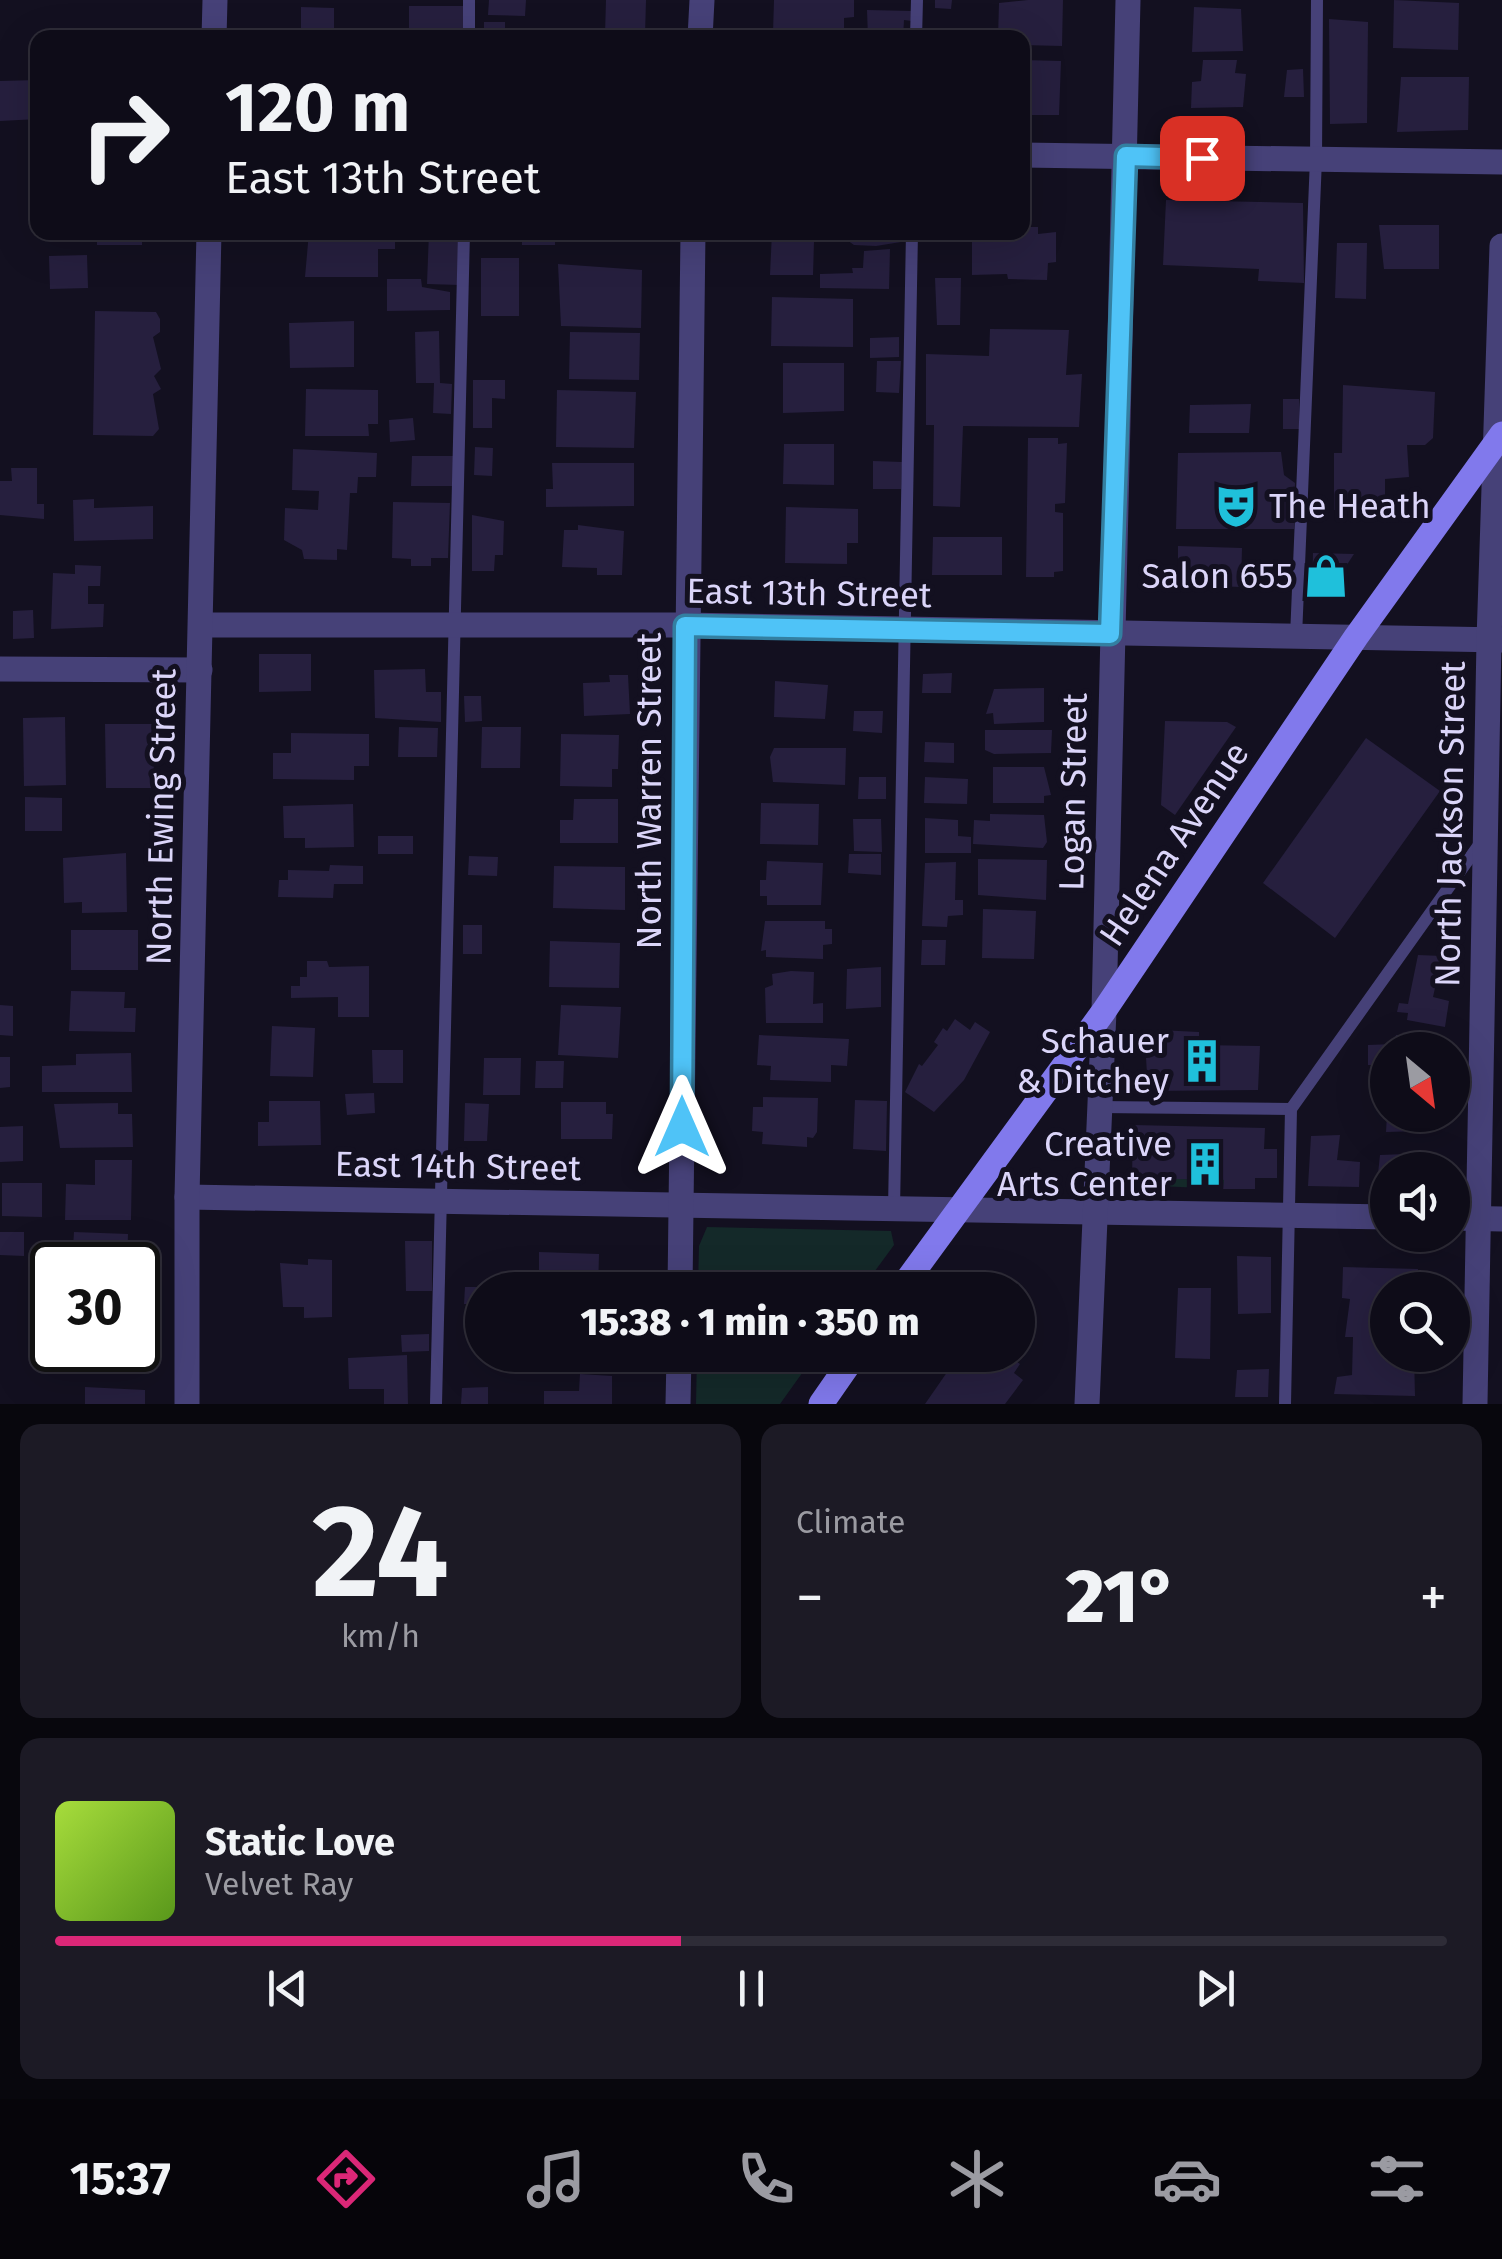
<!DOCTYPE html>
<html lang="en">
<head>
<meta charset="utf-8">
<style>
	body { margin:0; font-family:"Fira Sans",sans-serif; background:#1c1a25; color:#f1f3f6; height:100vh; display:flex; flex-direction:column; font-size:38px; white-space:nowrap }
	* { box-sizing:border-box; margin:0 }
	p { font-size:32px; color:#9b9ba2 }
	.icon { flex:none; width:55px; height:55px; fill:none; stroke:currentColor; stroke-width:2; stroke-linecap:round; stroke-linejoin:round }
	.map { position:relative; height:1404px; overflow:hidden }
	.drawer { display:flex; flex-direction:column; gap:20px; padding:20px; background:#08070d; flex:1 }
	.drawer>* { flex:none }
	.hud { position:absolute; left:30px; top:30px; width:1000px; height:210px; border-radius:20px; box-shadow:0 10px 40px #0002,0 0 0 2px #2e2c37; background:#0e0c18; color:#f1f3f6; overflow:hidden }
	.needle { width:65px; rotate:151deg }
	.buttons { position:absolute; left:1370px; top:1032px; display:grid; gap:20px }
	.buttons a { display:grid; place-items:center; width:100px; height:100px; border-radius:50%; background:#0e0c18; box-shadow:0 10px 40px #0002,0 0 0 2px #2e2c37; font-size:50px }
	.speed { position:absolute; left:30px; top:1242px; display:flex; gap:20px; font-size:50px; font-weight:700; text-align:center }
	.speed>* { display:grid; place-content:center; width:130px; height:130px; border-radius:50%; background:#0e0c18; box-shadow:0 10px 40px #0002,0 0 0 2px #2e2c37; line-height:1 }
	.speed .limit { border:5px solid #111; border-radius:15px; background:#fff; color:#111 }
	.pin { position:absolute; display:grid; place-items:center; width:85px; height:85px; color:#fff; margin:-42px; border-radius:20px; box-shadow:0 5px 15px #0006 }
	.me { position:absolute; width:110px; margin:-55px; rotate:0deg; stroke-linejoin:round; filter:drop-shadow(0 0 8px #0008) }
	.turn { display:flex; align-items:center; gap:35px; height:210px; padding:0 30px; font-size:45px }
	.turn .icon { width:130px; height:130px; stroke-width:2.5 }
	.turn b { display:block; font-size:70px; line-height:85px }
	.big { font-size:75px; font-weight:800; line-height:1.1 }
	.drawer .widget { flex:1; display:flex; flex-direction:column; justify-content:center; gap:15px; min-width:0; padding:0 35px; border-radius:20px; background:#1c1a25 }
	.drawer .dial { align-items:center; gap:0 }
	.dial b { font-size:130px; line-height:1 }
	.song { display:flex; align-items:center; gap:30px }
	.cover { width:120px; height:120px; border-radius:15px; background:linear-gradient(135deg,hsl(80 70% 55%),hsl(90 70% 35%)) }
	.played { height:10px; border-radius:5px; background:linear-gradient(90deg,#db2777 45%,#2e2c37 45%) }
	.keys { display:flex; justify-content:space-around; direction:ltr }
	.heat { display:flex; justify-content:space-between; align-items:center; font-size:55px; direction:ltr }
	.drawer .tiles { flex:1; display:grid; gap:20px; grid-template-columns:1fr 1fr }
	.widget:last-child { grid-column:span 2 }
	.trip { position:absolute; left:465px; top:1272px; width:570px; height:100px; border-radius:50px; background:#0e0c18; box-shadow:0 10px 40px #0002,0 0 0 2px #2e2c37; font-weight:800; line-height:100px; text-align:center }
	.dock { display:flex; height:160px; justify-content:space-around; align-items:center; background:#06050a; color:#9b9ba2 }
	.dock .icon { width:70px; height:70px }
	.dock .current { color:#db2777 }
	.dock b { font-size:45px; color:#f1f3f6 }
	.map>svg:first-child { display:block }
</style>
</head>
<body>
<div class="map">
<svg width="1502" height="1404" viewBox="0 0 1502 1404">
	<rect width="100%" height="100%" fill="#131020"/>
	<g fill="#142929">
		<path d="M1137,1178L1224,1180L1223,1189L1138,1185Z"/>
		<path d="M707,1227L891,1231L894,1245L861,1290H698L699,1246Z"/>
		<path d="M697,1355H815L780,1404H696Z"/>
	</g>
	<g fill="#261f3e">
		<path d="M489,0H526L525,16L488,15Z"/>
		<path d="M606,0H646L645,35H605Z"/>
		<path d="M774,0H854V17L844,18V34L773,33Z"/>
		<path d="M935,0H952L951,9L935,8Z"/>
		<path d="M1028,0H1063L1062,46L1022,45V38H998L999,3Z"/>
		<path d="M1394,0L1459,3L1458,50L1393,48Z"/>
		<path d="M409,6H464V34L409,33Z"/>
		<path d="M301,7L334,8V29H396L395,38H309V32L301,31Z"/>
		<path d="M1194,7L1241,9L1243,51L1192,52Z"/>
		<path d="M867,10L912,11V21L904,20L903,38H868Z"/>
		<path d="M1329,19L1368,22L1367,123L1330,124Z"/>
		<rect x="484" y="22" width="21" height="16"/>
		<path d="M1022,60L1061,61L1059,115H1022Z"/>
		<path d="M1203,60H1237L1235,73L1246,74L1243,107L1191,108L1192,82L1201,81Z"/>
		<path d="M1303,69L1304,97H1284L1287,70Z"/>
		<path d="M1401,77H1469L1468,130L1397,132Z"/>
		<path d="M38,80V119L0,121V81Z"/>
		<path d="M1166,200L1303,203L1304,283L1258,281L1259,269L1163,265Z"/>
		<path d="M1379,225H1439V269H1384Z"/>
		<path d="M1022,227H1038V234L1056,232V262L1048,263L1047,280L1008,279L1007,274L972,275V239L1005,238V232H1022Z"/>
		<rect x="97" y="232" width="45" height="13"/>
		<path d="M309,232H395V249H378V277H305Z"/>
		<path d="M429,232H460L459,285L427,284Z"/>
		<rect x="522" y="232" width="33" height="13"/>
		<path d="M569,232H641V240L568,239Z"/>
		<path d="M772,232H906L907,241L876,246L854,245L847,240L814,242L813,275H770Z"/>
		<path d="M1337,243H1367L1366,299L1335,298Z"/>
		<path d="M890,249L889,289L820,288V274L853,273L852,268H863L864,251Z"/>
		<path d="M87,255L88,288L50,289L49,256Z"/>
		<rect x="481" y="258" width="38" height="58"/>
		<path d="M558,264L642,270L641,328L561,326Z"/>
		<path d="M935,278H961L960,325H937Z"/>
		<path d="M387,279H421L422,287L450,292V310L387,311Z"/>
		<path d="M772,297L853,299V347L771,346Z"/>
		<path d="M95,311L156,312L160,319V332L153,337L161,369L154,376L161,389L153,394L159,429L153,436L93,435Z"/>
		<path d="M354,321V367L290,368L289,323Z"/>
		<path d="M990,329L1069,330L1066,375L1082,374L1079,427L963,426L960,507L933,506L934,425H926V354L989,356Z"/>
		<path d="M439,331L440,383L452,384L451,414L433,413L434,383H416L415,332Z"/>
		<path d="M570,332L640,333L639,380L569,379Z"/>
		<path d="M899,337V357L870,358V338Z"/>
		<path d="M877,361H901L899,393L876,392Z"/>
		<path d="M783,363H844V411L783,413Z"/>
		<path d="M473,380H505V399L492,398V428H473Z"/>
		<path d="M1343,385L1435,392L1433,438L1425,445H1407L1409,477L1385,479V510H1334V453H1342Z"/>
		<path d="M306,389L378,390V424H368L369,436H305Z"/>
		<path d="M557,390L636,392L634,448L556,447Z"/>
		<rect x="1283" y="399" width="16" height="30"/>
		<path d="M1251,404L1249,433H1189L1190,405Z"/>
		<path d="M413,418L415,440L390,442L389,420Z"/>
		<path d="M1028,438H1058V444L1067,443L1065,503L1055,504V512L1063,513V571L1054,572V577H1026Z"/>
		<path d="M784,444H834V485L783,484Z"/>
		<path d="M475,447L493,448L492,476L474,475Z"/>
		<path d="M293,449L377,453L376,477H358L357,493H350L347,550L337,549V560L304,559L302,550L284,540L285,508L318,510L319,491L292,490Z"/>
		<path d="M1281,452L1284,475L1295,483L1294,529H1176L1178,453Z"/>
		<path d="M412,456H453V486H411Z"/>
		<path d="M873,461L902,462L901,489H873Z"/>
		<path d="M552,463H634V506L546,507V489H553Z"/>
		<path d="M11,468H37V504H44V519L0,515V481H12Z"/>
		<path d="M94,499V508L153,506V539L74,541L73,500Z"/>
		<path d="M393,502L450,503L448,558H431V566H411V559L392,558Z"/>
		<path d="M786,507L858,509V543H847V564L785,563Z"/>
		<path d="M472,515L504,521L503,555H495L494,571H472Z"/>
		<path d="M578,525L624,531L622,575H597V568L562,567L564,530H578Z"/>
		<path d="M933,537H1002V575H932Z"/>
		<path d="M1178,546L1242,548L1241,587L1186,585V569L1178,568Z"/>
		<path d="M1313,553L1354,554L1325,598H1312Z"/>
		<path d="M75,565L101,566L100,586H88V604H104L103,627L51,629L53,573L75,574Z"/>
		<path d="M33,610L34,638L13,639V611Z"/>
		<path d="M259,654H311V691L259,692Z"/>
		<path d="M425,669L426,692H441V722L375,718L374,670Z"/>
		<path d="M952,673L951,693H922L923,674Z"/>
		<path d="M609,675H628L630,714L584,716L583,683L610,682Z"/>
		<path d="M775,681L828,685L825,719L774,717Z"/>
		<path d="M1044,688V722L994,724L993,713L986,714L994,689Z"/>
		<path d="M464,696H481L482,721L465,722Z"/>
		<path d="M854,711H883L882,733L853,731Z"/>
		<path d="M65,717L66,785L24,786L23,718Z"/>
		<path d="M1165,721L1227,722L1236,727L1175,815L1161,805Z"/>
		<path d="M105,724H153L154,788H106Z"/>
		<path d="M399,727L438,728L437,757H398Z"/>
		<path d="M482,727H521L520,768H481Z"/>
		<path d="M985,730H1052L1051,753L994,754L985,750Z"/>
		<path d="M291,733L369,734V766H354V780L273,779V753H291Z"/>
		<path d="M561,734L619,735L618,769H612V787L560,786Z"/>
		<path d="M1366,738L1440,791L1335,938L1263,883Z"/>
		<path d="M925,742L954,743V763L924,762Z"/>
		<path d="M774,748H846L845,785L773,782L770,757Z"/>
		<path d="M993,767H1044L1051,795L1044,796V803H993Z"/>
		<path d="M859,777H886V799H858Z"/>
		<path d="M925,777L968,779L967,804L924,803Z"/>
		<path d="M25,797L62,798V831H25Z"/>
		<path d="M574,799H618V843H560V820H573Z"/>
		<path d="M761,803L819,804L818,845L760,844Z"/>
		<path d="M353,804L354,847L305,848V838H284L283,806Z"/>
		<path d="M990,814L1044,815L1047,842L1043,848L973,844L974,820L990,821Z"/>
		<path d="M925,818L958,820V836L971,837V853H925Z"/>
		<path d="M853,819H881L882,852L854,851Z"/>
		<rect x="378" y="836" width="35" height="18"/>
		<path d="M126,853L127,912L82,913V902L64,903L63,858Z"/>
		<path d="M849,854H881V875L848,873Z"/>
		<path d="M469,856L498,857L497,876L468,875Z"/>
		<path d="M978,859L1047,860L1046,900L978,895Z"/>
		<path d="M767,861L823,863L821,905H767V896H760V880H766Z"/>
		<path d="M956,862L955,900H963V915L948,916L947,927L922,926L925,863Z"/>
		<path d="M330,865L363,866V884H334L333,898L278,897L279,880H288V870L329,871Z"/>
		<path d="M554,866L625,867V910L553,908Z"/>
		<path d="M983,909L1036,911L1034,959L982,958Z"/>
		<path d="M765,921H825V929H832V944L823,945V959L766,957V950L761,951Z"/>
		<rect x="463" y="925" width="19" height="29"/>
		<rect x="71" y="930" width="67" height="40"/>
		<path d="M922,940H946L945,965H921Z"/>
		<path d="M550,941L620,943L619,988L549,987Z"/>
		<path d="M1418,955L1442,956L1433,997L1449,1001L1445,1027L1407,1020L1408,1013L1397,1012L1399,1003L1408,1004Z"/>
		<path d="M307,961H327L329,967L369,966V1017H338V997L291,998V986H300V977H307Z"/>
		<path d="M881,967V1007L846,1009L847,969Z"/>
		<path d="M791,971L814,972L813,1004L823,1003V1023H766L765,988L773,985L772,974Z"/>
		<path d="M71,991L125,992L124,1008H136L135,1032L69,1031Z"/>
		<path d="M0,1005L13,1006V1036L0,1035Z"/>
		<path d="M561,1005L621,1007L618,1058L558,1055Z"/>
		<path d="M955,1019L970,1030L975,1022L990,1032L964,1080L934,1112L905,1092L919,1064L922,1066L938,1045L934,1042L943,1028L947,1031Z"/>
		<path d="M272,1026L315,1028L313,1077L270,1076Z"/>
		<path d="M1158,1030L1199,1032V1045L1260,1046L1258,1090L1148,1091L1145,1041Z"/>
		<path d="M759,1035L849,1039L847,1066L831,1065V1082L770,1080L771,1066L757,1065Z"/>
		<path d="M1396,1035L1442,1036V1050H1388V1065H1368V1045L1394,1044Z"/>
		<path d="M372,1050H403V1083H373Z"/>
		<path d="M131,1053L132,1092H42V1066L76,1065V1054Z"/>
		<path d="M0,1057H10V1087L0,1088Z"/>
		<path d="M484,1058H521L520,1095H483Z"/>
		<path d="M536,1061H564L563,1088H535Z"/>
		<path d="M374,1093L375,1113L347,1115L345,1094Z"/>
		<path d="M763,1097L818,1098L817,1132L813,1138L807,1137V1147L762,1144L763,1132L752,1131L753,1107H763Z"/>
		<path d="M855,1100L887,1101L886,1151L853,1149Z"/>
		<path d="M269,1101H320L321,1145L258,1146V1122H269Z"/>
		<path d="M561,1102H606V1114H613L612,1139H561Z"/>
		<path d="M118,1103V1114H132L133,1147L60,1148L54,1104Z"/>
		<path d="M465,1103L489,1104L487,1141H464Z"/>
		<path d="M1387,1115H1431L1432,1122L1425,1121L1423,1131L1386,1132Z"/>
		<path d="M1133,1125L1265,1128L1264,1149H1277V1178H1255V1189H1223L1224,1180L1132,1178Z"/>
		<path d="M23,1126V1161L0,1162V1127Z"/>
		<path d="M1340,1135L1337,1160L1360,1162L1359,1187L1308,1186L1311,1136Z"/>
		<path d="M1432,1153V1160L1440,1161V1170H1388V1175L1378,1174L1380,1155Z"/>
		<path d="M95,1160H132L131,1220H65L66,1184L95,1185Z"/>
		<path d="M2,1183H42V1217L2,1216Z"/>
		<path d="M0,1232H24V1256L0,1255Z"/>
		<path d="M74,1232L128,1234L127,1265H72Z"/>
		<path d="M405,1241H432V1291H406Z"/>
		<path d="M539,1252L599,1254L598,1290H539Z"/>
		<path d="M1237,1256L1271,1257V1313L1238,1314Z"/>
		<path d="M308,1259L332,1260V1317L304,1318V1307H283L280,1263L308,1265Z"/>
		<path d="M1343,1267L1418,1269L1417,1290H1388V1355H1414L1415,1396L1334,1394L1337,1377L1352,1375L1353,1337H1345L1350,1299L1342,1298Z"/>
		<path d="M465,1287H482V1304H464Z"/>
		<path d="M1178,1288H1211L1210,1359L1175,1358Z"/>
		<path d="M138,1310H153L152,1366H82L83,1350H138Z"/>
		<path d="M429,1334V1351L402,1352L401,1335Z"/>
		<path d="M407,1355L408,1404H384V1389H349L348,1358Z"/>
		<path d="M959,1355H1007L1020,1364L1014,1373L1023,1380L1005,1404H925Z"/>
		<path d="M1269,1369L1268,1397H1235L1237,1370Z"/>
		<path d="M580,1374L612,1376V1404H544V1391H579Z"/>
		<path d="M85,1387L145,1390V1404H85Z"/>
		<path d="M488,1387V1404H461L462,1388Z"/>
	</g>
	<g fill="none" stroke-linecap="round" stroke-linejoin="round">
		<g stroke="#464178" stroke-width="12">
			<path d="M469,38V0"/>
			<path d="M916,38L917,0"/>
			<path d="M1296,637L1316,159L1317,0"/>
			<path d="M1099,1107L1291,1109"/>
			<path d="M894,1209L912,232"/>
			<path d="M436,1404L464,232"/>
			<path d="M1285,1404L1291,1109L1481,842"/>
		</g>
		<g stroke="#464178" stroke-width="25">
			<path d="M214,38L215,0"/>
			<path d="M700,38L702,0"/>
			<path d="M1022,155L1502,162"/>
			<path d="M201,625H685L1502,640"/>
			<path d="M0,669L200,670"/>
			<path d="M187,1197L1388,1217"/>
			<path d="M1452,1218L1502,1219"/>
			<path d="M680,1290L693,232"/>
			<path d="M187,1404V1197L209,232"/>
			<path d="M678,1404L679,1355"/>
			<path d="M1087,1404L1104,1011L1128,0"/>
			<path d="M1475,1404L1489,640L1502,246"/>
		</g>
		<g stroke="#8179ec" stroke-width="25">
			<path d="M900,1290L1104,1011L1356,637L1502,434"/>
			<path d="M821,1404L855,1355"/>
		</g>
	</g>
	<g fill="none" stroke-linecap="round" stroke-linejoin="round">
		<g stroke="#337fa1" stroke-width="25">
			<path id="route" d="M682,1127L685,626L1110,634L1126,156L1202,158"/>
		</g>
		<use href="#route" stroke="#4fc3f7" stroke-width="18"/>
	</g>
	<defs>
		<g id="theatre-bare" transform="scale(3.45)"><path d="M-5-5.5Q0-4 5-5.5V0Q5 5 0 6Q-5 5-5 0ZM-3.3-2.5H-1v1.5H-3.3ZM1-2.5H3.3v1.5H1ZM-2.8 1Q0 5.5 2.8 1Z" fill="#1fc0db" stroke="#131020" stroke-width="2.5" paint-order="stroke"/></g>
		<g id="shop-bare" transform="scale(3.45)"><path d="M-5-2.5h2.3a2.7 3.5 0 0 1 5.4 0H5L5.5 6h-11ZM-1.5-2.5h3a1.5 2.3 0 0 0-3 0Z" fill="#1fc0db" stroke="#131020" stroke-width="2.5" paint-order="stroke"/></g>
		<g id="building-bare" transform="scale(3.45)"><path d="M-4-6H4V6H1V3H-1V6H-4ZM-2.5-4.3h1.7v1.8h-1.7ZM.8-4.3h1.7v1.8H.8ZM-2.5-1h1.7V.8h-1.7ZM.8-1h1.7V.8H.8Z" fill="#1fc0db" stroke="#131020" stroke-width="2.5" paint-order="stroke"/></g>
	</defs>
	<g fill-rule="evenodd">
		<use href="#theatre-bare" x="1236" y="506"/>
		<use href="#shop-bare" x="1326" y="576"/>
		<use href="#building-bare" x="1202" y="1061"/>
		<use href="#building-bare" x="1205" y="1164"/>
	</g>
	<g text-anchor="middle" stroke-width="10" stroke-linejoin="round" paint-order="stroke">
		<g font-size="35" fill="#dbd5f9" stroke="#131020" text-anchor="end">
			<text x="1269" y="518" text-anchor="start">The Heath</text>
			<text x="1293" y="588">Salon 655</text>
			<text x="1169" y="1053">Schauer<tspan x="1169" dy="40">&amp; Ditchey</tspan></text>
			<text x="1172" y="1156">Creative<tspan x="1172" dy="40">Arts Center</tspan></text>
		</g>
		<g font-size="35" fill="#dbd5f9" stroke="#131020">
			<text transform="translate(809 593) rotate(1)" y="12">East 13th Street</text>
			<text transform="translate(649 791) rotate(-90)" y="12">North Warren Street</text>
			<text transform="translate(1073 792) rotate(-89)" y="12">Logan Street</text>
			<text transform="translate(161 817) rotate(-89)" y="12">North Ewing Street</text>
			<text transform="translate(1450 824) rotate(-89)" y="12">North Jackson Street</text>
			<text transform="translate(1174 844) rotate(-56)" y="12">Helena Avenue</text>
			<text transform="translate(458 1166) rotate(1)" y="12">East 14th Street</text>
		</g>
	</g>
</svg>
<div class="buttons">
<a><svg class="needle" viewBox="-14 -14 28 28"><path d="M0-13l5 13h-10z" fill="#e53935"/><path d="M0 13l5-13h-10z" fill="#9b9ba2"/></svg></a>
<a><svg class="icon" aria-label="sound" viewBox="0 0 24 24"><path d="M4 9h4l5-4v14l-5-4H4zM17 9q2 3 0 6"/></svg></a>
<a><svg class="icon" aria-label="search" viewBox="0 0 24 24"><circle cx="10" cy="10" r="6"/><path d="M15 15l6 6"/></svg></a>
</div>
<div class="speed"><div class="limit">30</div></div>
<div class="pin" style="left:1202px;top:158px;background:#d93025"><svg class="icon" aria-label="arrive" viewBox="0 0 24 24"><path d="M6 21V4h12l-3 4 3 4H6"/></svg></div>
<svg class="me" style="left:682px;top:1127px" viewBox="-20 -20 40 40"><path d="M0-17L14 15 0 8-14 15z" fill="#4fc3f7" stroke="#fff" stroke-width="4"/></svg>
<div class="trip">15:38 · 1 min · 350 m</div>
<div class="hud">
<div class="turn"><svg class="icon" aria-label="right" viewBox="0 0 24 24"><path d="M7 20v-9h11M14 6l5 5-5 5"/></svg><div><b>120 m</b>East 13th Street</div></div>
</div>
</div>
<section class="drawer">
<div class="tiles">
<div class="widget dial"><b>24</b><p>km/h</p></div>
<div class="widget"><p>Climate</p>
<div class="heat"><a>−</a><b class="big">21°</b><a>+</a></div>
</div>
<div class="widget">
<div class="song"><i class="cover"></i><div><b>Static Love</b><p>Velvet Ray</p></div></div>
<div class="played"></div>
<div class="keys"><svg class="icon" aria-label="previous" viewBox="0 0 24 24"><path d="M18 5L8 12l10 7zM5 5v14"/></svg><svg class="icon" aria-label="pause" viewBox="0 0 24 24"><path d="M8 5v14M16 5v14"/></svg><svg class="icon" aria-label="next" viewBox="0 0 24 24"><path d="M6 5l10 7-10 7zM19 5v14"/></svg></div>
</div>
</div>
</section>
<nav class="dock">
<b>15:37</b>
<svg class="icon current" aria-label="directions" viewBox="0 0 24 24"><path d="M12 3l9 9-9 9-9-9zM9 14v-3h6M13 9l2 2-2 2"/></svg>
<svg class="icon" aria-label="music" viewBox="0 0 24 24"><path d="M9 18V5l10-2v13"/><circle cx="6" cy="18" r="3"/><circle cx="16" cy="16" r="3"/></svg>
<svg class="icon" aria-label="phone" viewBox="0 0 24 24"><path d="M5 4h4l2 5-3 2q2 4 5 5l2-3 5 2v4C11 20 4 13 5 4z"/></svg>
<svg class="icon" aria-label="climate" viewBox="0 0 24 24"><path d="M12 3v18M4 7l16 10M4 17L20 7"/></svg>
<svg class="icon" aria-label="car" viewBox="0 0 24 24"><path d="M5 17H2v-5l4-1 3-4h7l3 4 3 1v5h-3M9 17h6M6 11h13"/><circle cx="7" cy="17" r="2"/><circle cx="17" cy="17" r="2"/></svg>
<svg class="icon" aria-label="filters" viewBox="0 0 24 24"><path d="M4 7h16M4 17h16"/><circle cx="9" cy="7" r="2"/><circle cx="15" cy="17" r="2"/></svg>
</nav>
</body>
</html>
